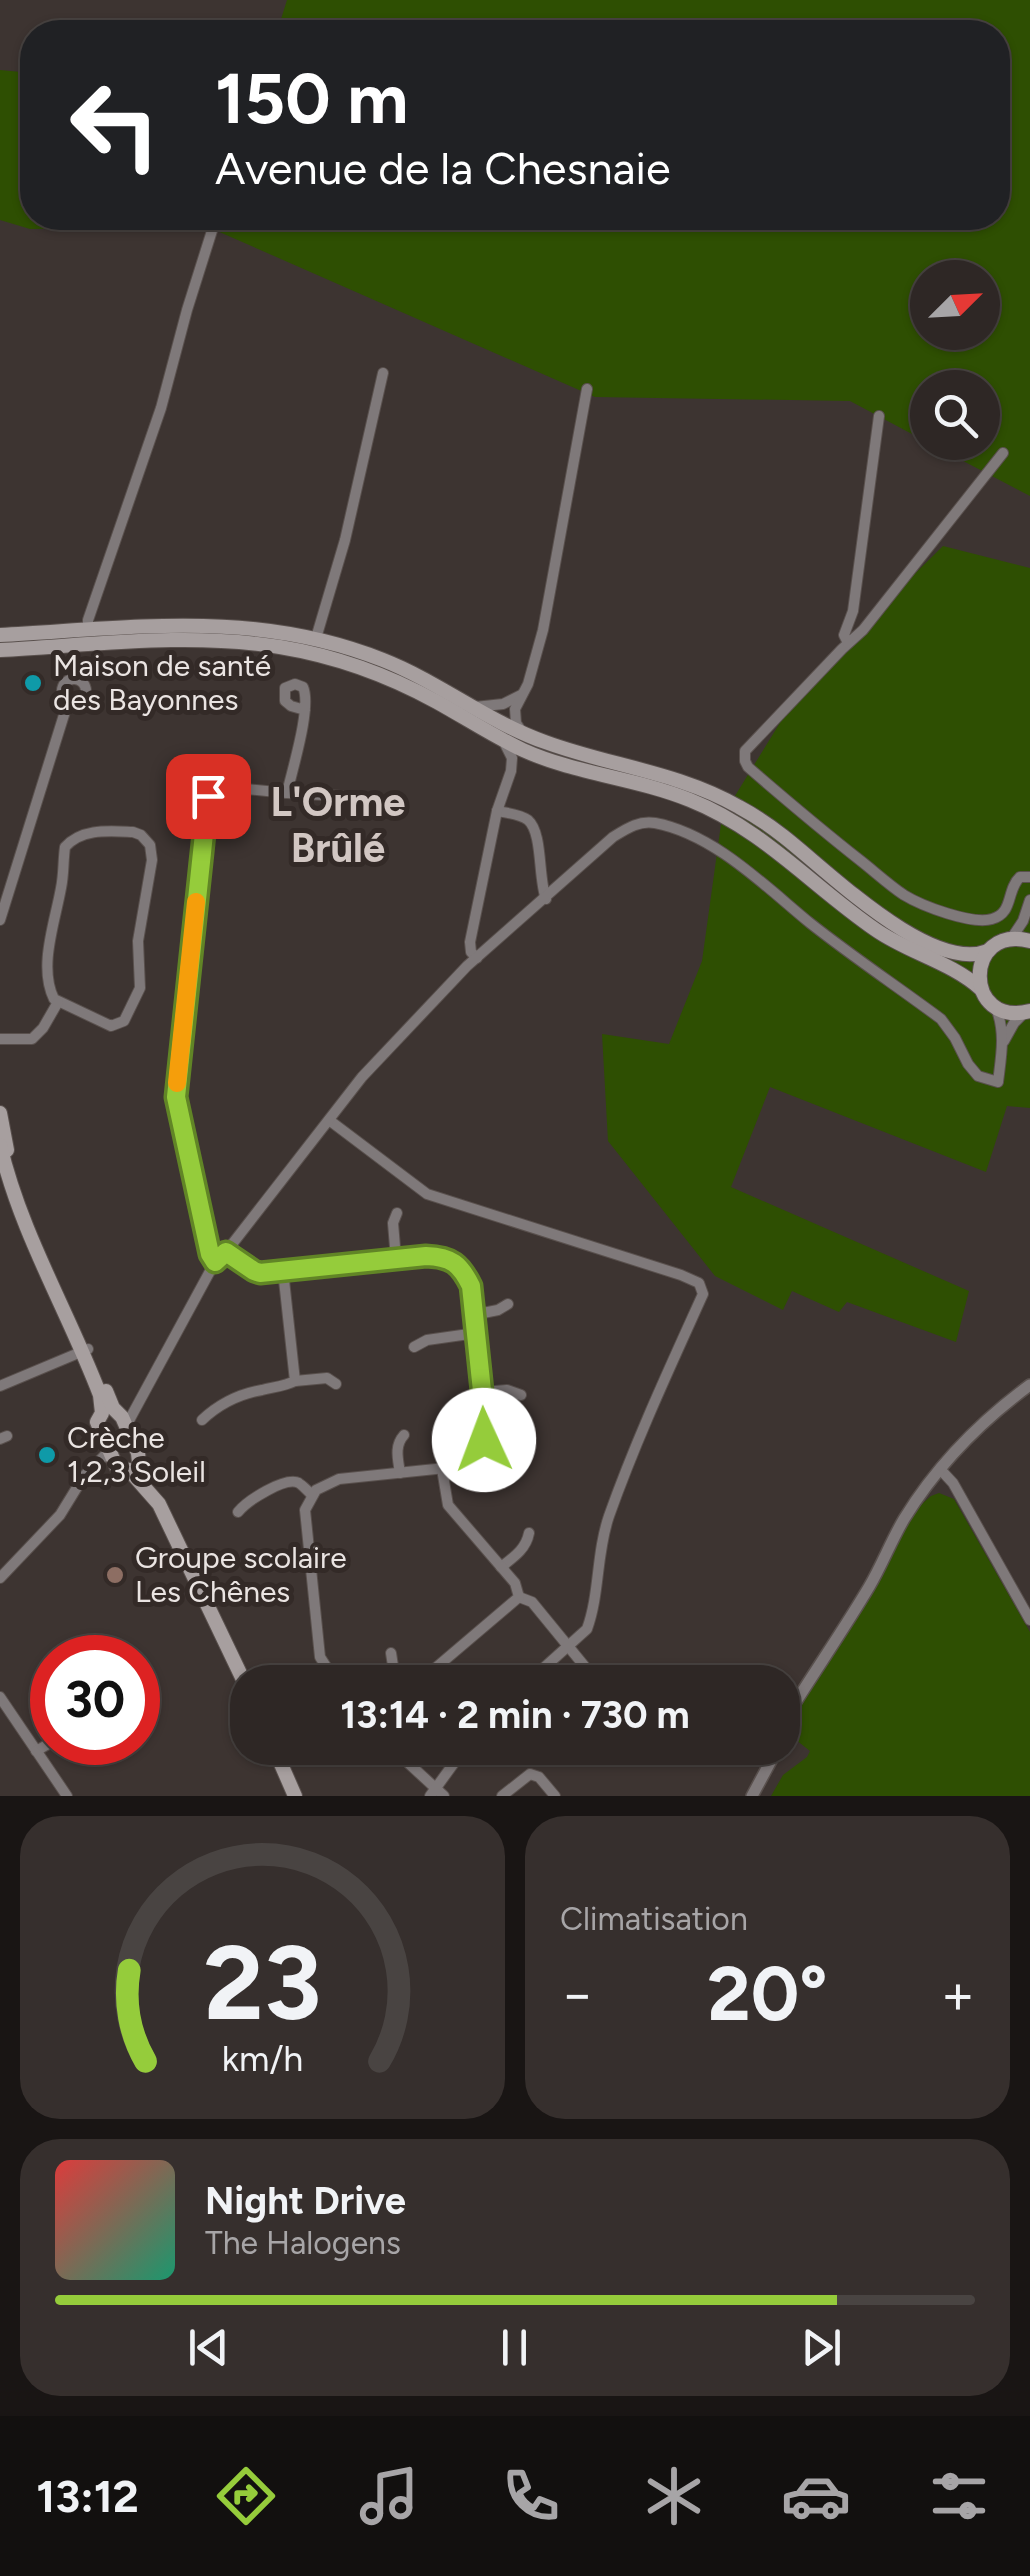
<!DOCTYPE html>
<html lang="fr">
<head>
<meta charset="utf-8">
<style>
	body { margin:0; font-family:Figtree,sans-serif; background:#362f2d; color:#f1f3f6; height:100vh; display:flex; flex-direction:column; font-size:38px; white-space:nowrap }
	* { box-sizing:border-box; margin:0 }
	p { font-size:32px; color:#a7a5a7 }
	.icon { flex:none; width:55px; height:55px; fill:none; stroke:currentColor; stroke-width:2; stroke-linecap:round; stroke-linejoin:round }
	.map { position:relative; height:1796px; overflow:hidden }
	.details { display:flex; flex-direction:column; gap:20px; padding:20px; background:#191514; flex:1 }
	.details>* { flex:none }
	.hud { position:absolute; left:20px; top:20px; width:990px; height:210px; border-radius:40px; box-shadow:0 2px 8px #0004,0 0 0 2px #494442; background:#202124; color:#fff; overflow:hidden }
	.needle { width:65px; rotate:66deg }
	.buttons { position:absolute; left:910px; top:260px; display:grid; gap:20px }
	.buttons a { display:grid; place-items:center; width:90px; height:90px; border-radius:50%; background:#2e2725; box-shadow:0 2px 8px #0004,0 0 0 2px #494442; font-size:50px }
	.speed { position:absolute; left:30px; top:1635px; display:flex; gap:20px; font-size:50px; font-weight:700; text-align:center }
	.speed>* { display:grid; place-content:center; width:130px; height:130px; border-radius:50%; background:#2e2725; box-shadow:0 2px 8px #0004,0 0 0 2px #494442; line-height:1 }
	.speed .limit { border:15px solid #d22; background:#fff; color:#111 }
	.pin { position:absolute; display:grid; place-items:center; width:85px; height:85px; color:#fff; margin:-42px; border-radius:20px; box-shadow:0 5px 15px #0006 }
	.me { position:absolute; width:110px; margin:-55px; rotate:358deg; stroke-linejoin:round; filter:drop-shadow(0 0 8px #0008) }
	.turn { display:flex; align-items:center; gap:35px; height:210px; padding:0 30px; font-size:45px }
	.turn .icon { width:130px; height:130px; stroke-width:2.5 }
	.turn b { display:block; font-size:70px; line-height:85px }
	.big { font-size:75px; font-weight:700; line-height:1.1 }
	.details .card { flex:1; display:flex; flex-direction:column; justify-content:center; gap:15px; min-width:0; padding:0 35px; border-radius:40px; background:#362f2d }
	.details .dial { align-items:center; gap:0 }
	.dial svg { height:260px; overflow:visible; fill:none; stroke:#494442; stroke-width:7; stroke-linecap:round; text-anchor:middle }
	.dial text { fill:#f1f3f6; stroke:none }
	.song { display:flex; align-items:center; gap:30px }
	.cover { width:120px; height:120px; border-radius:15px; background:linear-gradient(135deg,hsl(0 70% 55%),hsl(160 70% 35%)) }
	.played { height:10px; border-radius:5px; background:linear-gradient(90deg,#95cc3b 85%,#494442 85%) }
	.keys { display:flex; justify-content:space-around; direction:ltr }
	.heat { display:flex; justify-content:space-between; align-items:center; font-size:55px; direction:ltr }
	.details .tiles { flex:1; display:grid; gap:20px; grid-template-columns:1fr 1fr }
	.card:last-child { grid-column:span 2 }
	.trip { position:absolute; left:230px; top:1665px; width:570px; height:100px; border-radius:40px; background:#2e2725; box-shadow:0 2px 8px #0004,0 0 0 2px #494442; font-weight:700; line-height:100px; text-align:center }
	.menu { display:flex; height:160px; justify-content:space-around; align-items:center; background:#12100f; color:#a7a5a7 }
	.menu .icon { width:70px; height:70px }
	.menu .active { color:#95cc3b }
	.menu b { font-size:45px; color:#f1f3f6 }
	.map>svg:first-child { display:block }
</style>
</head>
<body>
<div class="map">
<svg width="1030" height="1796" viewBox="0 0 1030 1796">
	<rect width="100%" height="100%" fill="#3d3431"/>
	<g fill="#2e4f02" fill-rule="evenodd">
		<path d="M287,0H1030V496L929,443L982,442V388H928L927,442L850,401L595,397L208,227L30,229L0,220V70L32,73V218H998V32H277ZM928,278H982V332H928Z"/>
		<path d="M943,546L1030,568V1108L1007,1106L986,1172L770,1087L731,1187L969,1291L956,1342L847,1302L839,1312L792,1291L783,1310L715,1276L608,1141L602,1034L669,1044L702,961L722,817L805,682Z"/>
		<path d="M939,1493L954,1499L1030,1632V1796H771L783,1775L807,1757L810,1751L786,1732L818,1677L881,1579L910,1519L923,1503L931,1496Z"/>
	</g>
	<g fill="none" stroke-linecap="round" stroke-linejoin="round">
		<g stroke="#59504d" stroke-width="12">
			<g id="minor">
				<path d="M1003,453L863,630L842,649L745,751V761L748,767C785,799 823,831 861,861C875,872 889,885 904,895C922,906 972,925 992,919C1014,913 1006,890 1020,877H1030"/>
				<path d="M88,630V620L161,408L187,310L216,218"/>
				<path d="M316,638L345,540L383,373"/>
				<path d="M848,643L844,635L853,611L879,416"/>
				<circle cx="74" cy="691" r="12"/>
				<path d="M475,707L503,704L521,695"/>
				<path d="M522,732L516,723L515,709L528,684L543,630L587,389"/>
				<path d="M287,793L341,796"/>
				<path d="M497,811C507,813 520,814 528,820C543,833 538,878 546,899"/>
				<path d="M133,832L141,835L150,845L152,860L138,941L140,988L124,1021L111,1026L54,999C38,967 55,922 61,888C64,874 63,861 65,847C82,828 109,831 133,832Z"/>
				<path d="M0,920L68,702"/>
				<path d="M1011,939L1023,921L1030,900"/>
				<path d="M477,958L471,952L470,942L497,811L511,771L512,758L505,744"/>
				<path d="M0,1039H32L43,1028L58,1002"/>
				<path d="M1004,1041L1014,1023L1025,1012"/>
				<path d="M329,1120L427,1194L681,1275L699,1283L703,1294C670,1367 636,1440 609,1516C596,1554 600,1593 587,1629L528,1682"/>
				<path d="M226,1252L260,1273L439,1257C457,1263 463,1269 471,1286L487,1429C482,1449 474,1459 455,1467L339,1479L316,1490L305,1510L320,1657L336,1682"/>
				<path d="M396,1259L393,1223L397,1213"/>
				<path d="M215,1262L210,1254L176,1097L208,795L216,788H235L287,793C292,770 312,707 303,687L295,684L285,688V701L291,706L305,710"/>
				<path d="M473,1315L498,1310L508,1304"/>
				<path d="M414,1347L427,1340L476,1333"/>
				<path d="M295,1381L327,1378L336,1384"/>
				<path d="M0,1386L88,1349"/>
				<path d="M483,1392L507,1390L521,1395"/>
				<path d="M202,1420C219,1404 239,1394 262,1390C274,1387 285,1386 295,1381L283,1271"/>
				<path d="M126,1426L215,1262L226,1252L362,1077L467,966L613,837C626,829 639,820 655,823C714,834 766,887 810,923C853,957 898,987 941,1019L955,1038L968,1064L978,1076L998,1082C1001,1057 1006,1033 996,1008"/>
				<path d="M0,1439L7,1436"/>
				<path d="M940,1469L953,1483L1030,1620"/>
				<path d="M400,1473C398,1459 394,1446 404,1435"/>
				<path d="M238,1512C247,1501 285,1476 299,1483C300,1483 311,1494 312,1495"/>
				<path d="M501,1567C514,1557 526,1549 529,1533"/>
				<path d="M0,1578L60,1515L84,1476L109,1451"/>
				<path d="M519,1597L532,1602L586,1668"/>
				<path d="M391,1653L393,1666L402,1682"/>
				<path d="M419,1682L519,1597L515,1583L448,1505L442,1469"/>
				<path d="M0,1697L67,1796"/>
				<path d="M392,1748L444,1796"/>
				<path d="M36,1751L52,1742"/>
				<path d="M430,1796L465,1748"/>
				<path d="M502,1796L530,1774L539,1777L555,1796"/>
			</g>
		</g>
		<g stroke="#59504d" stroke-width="14">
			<g id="tertiary">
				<path d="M782,1724C810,1678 841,1634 869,1587C882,1565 891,1541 904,1519C936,1467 981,1421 1030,1385"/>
				<path d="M752,1796L772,1759L776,1748"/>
			</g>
		</g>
		<g stroke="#59504d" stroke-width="16">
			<g id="secondary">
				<path d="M0,635C133,628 255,609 383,660C439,682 488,722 545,742C610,766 678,772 739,807C754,815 769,825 783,836C827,870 930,974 988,951"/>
				<path d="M0,650C93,645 188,632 280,647C335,656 388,675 437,702C466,718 493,736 523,750C576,774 636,778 690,800C763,829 813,887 876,930C909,953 951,962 981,989"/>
				<path d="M1030,941C963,923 963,1029 1030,1011"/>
				<path d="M0,1113L7,1150"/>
				<path d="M0,1145C21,1234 68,1311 100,1395L102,1413L97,1422L117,1468L129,1470L159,1504L248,1690"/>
				<path d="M106,1391L113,1408L122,1417L138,1453L141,1481"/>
				<path d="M274,1748L295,1796"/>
			</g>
		</g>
		<use href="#minor" stroke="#7f797a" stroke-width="10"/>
		<use href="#tertiary" stroke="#7f797a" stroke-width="11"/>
		<use href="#secondary" stroke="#a79f9f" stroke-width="14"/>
	</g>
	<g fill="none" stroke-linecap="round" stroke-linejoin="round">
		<g stroke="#618526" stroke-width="25">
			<path id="route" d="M208,796L176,1097L210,1254L215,1262L226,1252L254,1271L260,1273L426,1256C452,1257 460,1264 471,1286L486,1429L484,1440"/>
		</g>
		<use href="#route" stroke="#95cc3b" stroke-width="18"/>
		<path stroke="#f59e0b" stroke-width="18" d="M177,1083L196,902"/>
	</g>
	<g fill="#0f9aa8" stroke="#332a27" stroke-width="4">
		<circle cx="33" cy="683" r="10"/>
		<circle cx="47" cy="1455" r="10"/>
	</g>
	<circle fill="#8d6e63" stroke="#332a27" stroke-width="4" cx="115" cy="1575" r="10"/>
	<g text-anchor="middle" stroke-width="10" stroke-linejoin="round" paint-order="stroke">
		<g font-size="30" fill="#eae4e2" stroke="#332a27" text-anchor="start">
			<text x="53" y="676">Maison de santé<tspan x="53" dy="34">des Bayonnes</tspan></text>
			<text x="67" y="1448">Crèche<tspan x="67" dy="34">1,2,3 Soleil</tspan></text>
			<text x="135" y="1568">Groupe scolaire<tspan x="135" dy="34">Les Chênes</tspan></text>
		</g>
		<g font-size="40" font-weight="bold" fill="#d2c7c3" stroke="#332a27">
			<text x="338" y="816">L'Orme<tspan x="338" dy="46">Brûlé</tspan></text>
		</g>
	</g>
</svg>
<div class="buttons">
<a><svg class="needle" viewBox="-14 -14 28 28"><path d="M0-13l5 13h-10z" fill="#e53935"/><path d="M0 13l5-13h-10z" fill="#a7a5a7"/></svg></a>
<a><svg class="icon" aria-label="search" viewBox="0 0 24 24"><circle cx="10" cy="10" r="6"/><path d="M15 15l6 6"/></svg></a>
</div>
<div class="speed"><div class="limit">30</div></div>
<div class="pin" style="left:208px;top:796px;background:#d93025"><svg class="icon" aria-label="arrive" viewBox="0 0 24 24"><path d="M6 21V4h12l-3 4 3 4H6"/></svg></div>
<svg class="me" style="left:484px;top:1440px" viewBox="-20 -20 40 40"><circle r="19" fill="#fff"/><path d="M0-13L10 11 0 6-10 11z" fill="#95cc3b"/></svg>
<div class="trip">13:14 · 2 min · 730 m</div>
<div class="hud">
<div class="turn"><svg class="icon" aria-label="left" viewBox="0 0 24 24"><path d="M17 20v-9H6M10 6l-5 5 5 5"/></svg><div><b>150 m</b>Avenue de la Chesnaie</div></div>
</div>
</div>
<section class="details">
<div class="tiles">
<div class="card dial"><svg viewBox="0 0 100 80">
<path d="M14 69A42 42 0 1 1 86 69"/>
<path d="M14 69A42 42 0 0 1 9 41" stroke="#95cc3b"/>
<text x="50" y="56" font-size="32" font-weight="700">23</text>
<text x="50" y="72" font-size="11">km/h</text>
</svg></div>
<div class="card"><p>Climatisation</p>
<div class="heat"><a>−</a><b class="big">20°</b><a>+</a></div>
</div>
<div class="card">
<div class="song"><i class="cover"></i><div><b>Night Drive</b><p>The Halogens</p></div></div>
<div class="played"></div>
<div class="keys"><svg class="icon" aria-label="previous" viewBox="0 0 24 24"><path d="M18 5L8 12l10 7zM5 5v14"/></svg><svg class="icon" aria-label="pause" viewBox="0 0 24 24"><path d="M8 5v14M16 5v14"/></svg><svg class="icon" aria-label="next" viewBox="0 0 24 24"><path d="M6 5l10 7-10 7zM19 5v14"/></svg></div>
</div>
</div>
</section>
<nav class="menu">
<b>13:12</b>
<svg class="icon active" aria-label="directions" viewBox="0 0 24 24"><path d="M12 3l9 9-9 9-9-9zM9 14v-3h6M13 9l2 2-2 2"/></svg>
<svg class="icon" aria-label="music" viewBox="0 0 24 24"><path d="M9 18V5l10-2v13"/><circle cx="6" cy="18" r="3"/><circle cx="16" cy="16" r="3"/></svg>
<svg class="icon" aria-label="phone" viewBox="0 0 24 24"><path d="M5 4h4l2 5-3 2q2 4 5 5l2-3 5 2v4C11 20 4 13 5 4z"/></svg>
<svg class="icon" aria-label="climate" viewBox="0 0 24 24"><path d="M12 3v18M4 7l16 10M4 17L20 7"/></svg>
<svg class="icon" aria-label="car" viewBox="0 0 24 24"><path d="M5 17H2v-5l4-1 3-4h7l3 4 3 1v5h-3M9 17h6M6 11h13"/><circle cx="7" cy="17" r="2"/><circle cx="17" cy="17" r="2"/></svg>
<svg class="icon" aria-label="filters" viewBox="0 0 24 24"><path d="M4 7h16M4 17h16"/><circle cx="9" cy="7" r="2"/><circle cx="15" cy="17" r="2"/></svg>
</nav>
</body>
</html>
